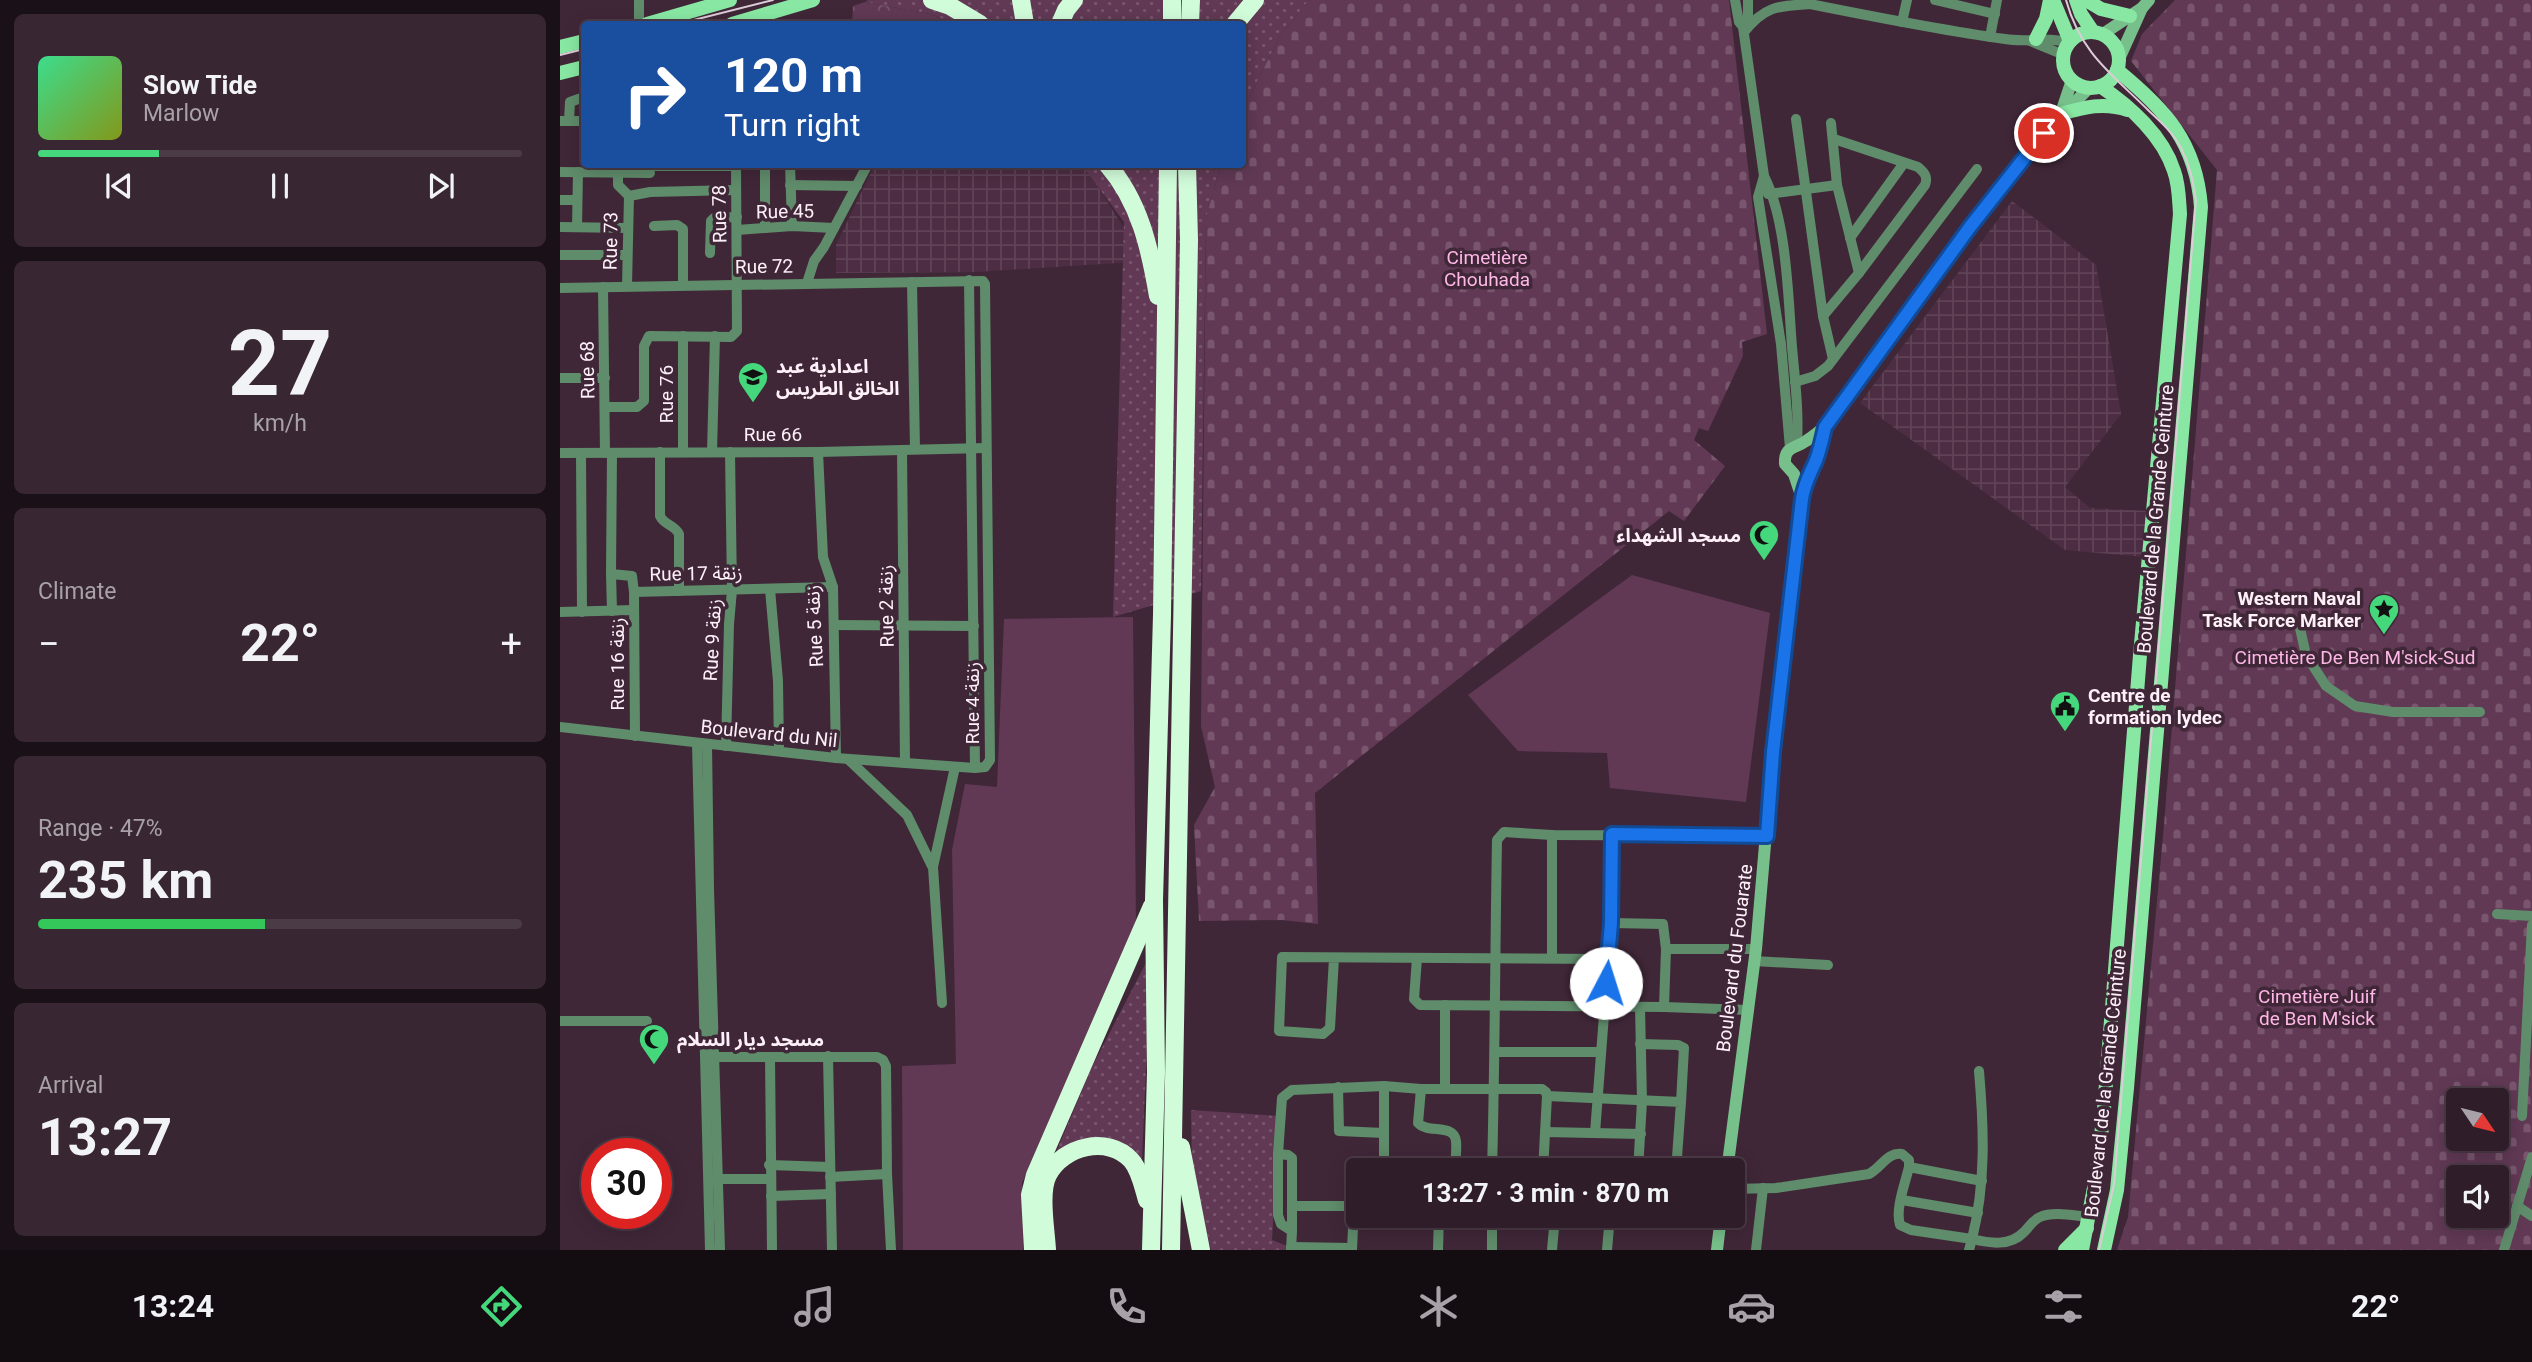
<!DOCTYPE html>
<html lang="en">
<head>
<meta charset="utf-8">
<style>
	body { margin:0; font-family:Roboto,"Noto Sans Arabic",sans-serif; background:#382632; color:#f1f3f6; height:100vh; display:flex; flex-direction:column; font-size:26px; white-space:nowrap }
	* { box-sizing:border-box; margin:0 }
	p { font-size:23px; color:#a8a2a8 }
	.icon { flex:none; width:38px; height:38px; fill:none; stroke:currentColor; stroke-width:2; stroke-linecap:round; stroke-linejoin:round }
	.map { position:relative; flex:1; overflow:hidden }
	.side { display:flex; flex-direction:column; gap:14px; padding:14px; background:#1a1017; width:560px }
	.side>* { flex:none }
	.hud { position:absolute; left:21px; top:21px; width:665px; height:147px; border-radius:7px; box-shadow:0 4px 18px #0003,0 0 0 2px #4b3b47; background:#1a4fa0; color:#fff; overflow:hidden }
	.needle { width:46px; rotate:125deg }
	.tools { position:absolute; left:1886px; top:1088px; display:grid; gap:14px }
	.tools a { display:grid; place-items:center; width:63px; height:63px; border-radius:7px; background:#301d2a; box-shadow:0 4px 18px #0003,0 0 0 2px #4b3b47; font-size:35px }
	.speed { position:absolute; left:21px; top:1138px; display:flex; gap:14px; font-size:35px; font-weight:700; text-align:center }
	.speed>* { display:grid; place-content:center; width:91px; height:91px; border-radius:50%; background:#301d2a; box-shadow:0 4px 18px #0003,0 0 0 2px #4b3b47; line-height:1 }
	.speed .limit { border:10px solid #d22; background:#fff; color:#111 }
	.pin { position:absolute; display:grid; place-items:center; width:60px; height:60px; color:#fff; margin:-30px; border:4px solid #fff; border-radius:50%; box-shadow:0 2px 7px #0007 }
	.me { position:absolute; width:77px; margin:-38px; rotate:5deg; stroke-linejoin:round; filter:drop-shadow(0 0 5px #0008) }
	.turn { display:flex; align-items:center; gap:24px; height:147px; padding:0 28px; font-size:32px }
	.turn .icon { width:91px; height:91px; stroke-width:2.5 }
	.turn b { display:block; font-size:49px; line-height:60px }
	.big { font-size:52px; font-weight:700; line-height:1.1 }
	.side .tile { flex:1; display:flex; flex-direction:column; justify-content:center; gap:10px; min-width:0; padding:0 24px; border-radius:10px; background:#382632 }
	.side .dial { align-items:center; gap:0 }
	.dial b { font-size:91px; line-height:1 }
	.song { display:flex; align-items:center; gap:21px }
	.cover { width:84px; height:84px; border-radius:10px; background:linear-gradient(135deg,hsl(150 70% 55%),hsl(70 70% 35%)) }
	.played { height:7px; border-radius:4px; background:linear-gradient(90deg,#44d77b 25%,#4b3b47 25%) }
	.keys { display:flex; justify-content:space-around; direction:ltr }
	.heat { display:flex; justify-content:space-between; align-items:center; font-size:38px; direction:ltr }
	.charge { height:10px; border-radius:5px; background:linear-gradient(90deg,#34c759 47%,#4b3b47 0) }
	.trip { position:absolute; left:786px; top:1158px; width:399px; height:70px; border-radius:7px; background:#301d2a; box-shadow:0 4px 18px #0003,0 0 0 2px #4b3b47; font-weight:700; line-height:70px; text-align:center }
	.dock { display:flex; height:112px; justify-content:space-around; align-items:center; background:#130c11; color:#a8a2a8 }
	.dock .icon { width:49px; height:49px }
	.dock .active { color:#44d77b }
	.dock b { font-size:32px; color:#f1f3f6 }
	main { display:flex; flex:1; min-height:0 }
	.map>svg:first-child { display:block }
</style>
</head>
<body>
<main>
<section class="side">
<div class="tile">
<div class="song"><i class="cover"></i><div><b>Slow Tide</b><p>Marlow</p></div></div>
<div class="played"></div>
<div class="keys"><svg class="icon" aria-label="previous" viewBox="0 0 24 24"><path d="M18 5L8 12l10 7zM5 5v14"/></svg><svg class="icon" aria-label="pause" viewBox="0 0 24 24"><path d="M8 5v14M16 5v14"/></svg><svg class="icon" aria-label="next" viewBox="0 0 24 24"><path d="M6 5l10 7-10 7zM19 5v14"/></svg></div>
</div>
<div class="tile dial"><b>27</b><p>km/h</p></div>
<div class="tile"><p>Climate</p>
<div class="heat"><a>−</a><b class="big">22°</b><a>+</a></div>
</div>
<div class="tile"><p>Range · 47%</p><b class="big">235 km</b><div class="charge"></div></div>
<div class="tile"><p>Arrival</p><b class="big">13:27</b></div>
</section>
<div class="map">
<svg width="1972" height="1250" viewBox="0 0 1972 1250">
	<defs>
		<pattern id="industrial-grid" width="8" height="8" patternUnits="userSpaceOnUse" patternTransform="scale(1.75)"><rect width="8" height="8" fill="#4d2d43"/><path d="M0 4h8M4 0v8" fill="none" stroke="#5f4256"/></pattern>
		<pattern id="grass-dots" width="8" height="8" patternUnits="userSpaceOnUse" patternTransform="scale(1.75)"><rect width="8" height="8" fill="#613955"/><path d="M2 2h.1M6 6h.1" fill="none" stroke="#79566e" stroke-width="1.8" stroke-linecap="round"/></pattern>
		<pattern id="cemetery-stones" width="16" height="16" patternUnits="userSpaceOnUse" patternTransform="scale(1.75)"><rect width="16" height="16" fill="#613955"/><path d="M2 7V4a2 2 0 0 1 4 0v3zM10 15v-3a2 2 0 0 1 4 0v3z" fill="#79566e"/></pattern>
		<pattern id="park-crowns" width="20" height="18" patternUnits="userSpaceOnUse" patternTransform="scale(1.75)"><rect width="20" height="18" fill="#613955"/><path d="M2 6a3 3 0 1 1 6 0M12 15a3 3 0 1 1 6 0" fill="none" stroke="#79566e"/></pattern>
	</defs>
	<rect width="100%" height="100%" fill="#402738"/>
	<g fill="url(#industrial-grid)">
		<path d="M315,164L524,165L564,228L574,262L415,272L276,273V245Z"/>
		<path d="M1452,201L1536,265L1561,414L1505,487L1530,508L1588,511L1585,557L1505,550L1300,403Z"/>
	</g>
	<g fill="url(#grass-dots)">
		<path d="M308,0H749L720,36L683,110L682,24H396L370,14L305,2Z"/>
		<path d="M522,165H661L646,218L641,591L553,617L564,222Z"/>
		<path d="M591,953L582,1159C539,1132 537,1133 494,1157L532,1067Z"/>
		<path d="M631,1110L719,1116L712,1240L727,1246V1250H651L632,1170Z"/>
	</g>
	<g fill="url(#cemetery-stones)" fill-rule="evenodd">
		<path d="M749,0H1169L1207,334L1182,342L1183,356L1148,431L1139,428L1134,440L1165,466L1124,521L1109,511L755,793L758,924L722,920L639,921L634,825L655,787L641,726L646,218L661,165L682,164L683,110L720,36Z"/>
		<path d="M1615,0H1972V1250H1557L1568,1217L1604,825L1657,170L1571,61L1582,34ZM1899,1101H1937V1139H1899ZM1899,1178H1937V1216H1899Z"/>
	</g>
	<path fill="url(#park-crowns)" d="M305,2L370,14L394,24H292L293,6Z"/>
	<g fill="#613955">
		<path d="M1072,575L1210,613L1186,802L1050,788L1047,753L958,751L908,695Z"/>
		<path d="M573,617L576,924L462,1183L463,1250H343L342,1066L396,1064L392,850L405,784L437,787L444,619Z"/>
	</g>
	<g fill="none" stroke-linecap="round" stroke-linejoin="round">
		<g stroke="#5f8c6b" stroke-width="10">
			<path d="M79,0V24"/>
			<path d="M1175,0L1179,22L1183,27L1204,176C1227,221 1228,296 1232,347C1235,380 1239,412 1237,444"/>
			<path d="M1242,0L1250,4C1315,17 1380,30 1445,39C1467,43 1487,36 1509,43"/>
			<path d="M1375,0L1435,14"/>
			<path d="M1342,22L1347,0"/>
			<path d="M1184,26L1188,19V0"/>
			<path d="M1184,32C1205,6 1217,6 1250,4"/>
			<path d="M1430,37L1437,0"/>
			<path d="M1470,41L1504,55"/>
			<path d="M1236,119L1263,316L1273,359"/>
			<path d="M0,121H24"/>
			<path d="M9,121L10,102L24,97"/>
			<path d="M1271,123L1277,185L1299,273"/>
			<path d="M230,164L232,226"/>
			<path d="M90,166H176"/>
			<path d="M0,172L90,173"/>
			<path d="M58,173V185L69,196L90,192L176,190"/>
			<path d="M1204,176L1198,197L1221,344L1230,448"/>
			<path d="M230,185L297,186"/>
			<path d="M1208,194L1277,185"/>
			<path d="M0,200H17"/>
			<path d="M94,226L117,225L123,229V285"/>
			<path d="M0,227L67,228"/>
			<path d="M17,227L18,172"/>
			<path d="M205,227V164"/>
			<path d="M177,230L232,226L274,228"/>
			<path d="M1290,238L1344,163"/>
			<path d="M150,253L151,221L154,218L177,217"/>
			<path d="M0,255H67"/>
			<path d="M409,280L415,768"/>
			<path d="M352,282L355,449"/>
			<path d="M247,283L254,261L264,247L308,164"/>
			<path d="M67,286L69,196"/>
			<path d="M43,287L45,453"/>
			<path d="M0,288L423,281L425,284L430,760L425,767L415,768L276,758L0,727"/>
			<path d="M1263,316L1299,273L1365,185C1368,177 1365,173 1358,167L1274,139"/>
			<path d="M123,336V452"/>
			<path d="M0,378H45"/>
			<path d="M1235,382L1255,376L1268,366L1417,169"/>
			<path d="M45,407H77L84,401V346L89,336L171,337L177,331L176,164"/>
			<path d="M342,450L345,763"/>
			<path d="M100,452V516C104,525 115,525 119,534V591"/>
			<path d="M152,452L155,336"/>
			<path d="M258,452L263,557L273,587L276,758"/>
			<path d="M0,453L258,452L426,448"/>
			<path d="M21,453L22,612"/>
			<path d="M52,453L51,574L72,576L74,592L273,587"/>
			<path d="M51,574L52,611"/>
			<path d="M210,589L218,681L219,751"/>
			<path d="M74,592L75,736"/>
			<path d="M0,612L74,610"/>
			<path d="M1739,624L1746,655L1766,686L1795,706L1833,712H1920"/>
			<path d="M274,625L414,626"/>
			<path d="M137,744L150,1250"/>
			<path d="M147,744L149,889L160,1250"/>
			<path d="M166,746L169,624L172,590L170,452"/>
			<path d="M288,759L347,815L372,866"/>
			<path d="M1937,914L1972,916"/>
			<path d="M1051,923L1103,924L1106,949L1104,1007"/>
			<path d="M1106,949H1196"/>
			<path d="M774,958L770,1028L763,1034L719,1031L722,957L1048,959"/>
			<path d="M857,958L854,999L860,1005L1104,1007L1189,1010"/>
			<path d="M992,958V835"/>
			<path d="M1194,961L1268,965"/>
			<path d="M382,1003L373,867L395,767"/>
			<path d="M0,1021H87"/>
			<path d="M1080,1044L1118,1045L1124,1048L1121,1102"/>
			<path d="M935,1052H1040"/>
			<path d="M268,1056L272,1250"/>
			<path d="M148,1057H317L323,1060L326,1066L327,1174L331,1250"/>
			<path d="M210,1057L212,1250"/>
			<path d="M1419,1071C1424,1129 1426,1183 1412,1239C1429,1243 1450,1247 1464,1232C1469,1227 1473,1220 1480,1217C1494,1211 1515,1216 1530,1217"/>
			<path d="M824,1086V1171"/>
			<path d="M778,1087L779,1131L824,1133"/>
			<path d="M861,1089L858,1123C868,1134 894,1123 896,1141C897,1151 895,1161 895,1171"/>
			<path d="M885,1089V1005"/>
			<path d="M987,1096L1121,1102L1116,1171"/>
			<path d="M1962,1116L1972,925"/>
			<path d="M985,1132L1081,1134"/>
			<path d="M1035,1133L1051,923L1052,834"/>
			<path d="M718,1154L728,1155L732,1158V1231"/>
			<path d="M209,1165L270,1167"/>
			<path d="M1349,1167L1422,1181"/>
			<path d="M825,1168H895"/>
			<path d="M932,1171C935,1060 935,950 937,840L944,832L992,835L1207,836"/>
			<path d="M1078,1171L1082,1101L1080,1007"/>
			<path d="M270,1177L327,1174"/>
			<path d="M157,1179H210"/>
			<path d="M1172,1189L1216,1188L1309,1174C1322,1167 1327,1152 1342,1154L1349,1160V1167C1345,1184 1335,1209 1340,1225L1351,1230L1412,1239L1409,1250"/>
			<path d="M211,1196L271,1194"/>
			<path d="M1342,1200L1418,1213"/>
			<path d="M732,1206H798"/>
			<path d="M1957,1206L1972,1216"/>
			<path d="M932,1216V1250"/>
			<path d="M1050,1220L1161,1219"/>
			<path d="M731,1247L792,1248"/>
			<path d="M731,1250L732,1231L721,1224L718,1215V1154L722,1098L732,1090L824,1086L861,1089H982L986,1092L987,1096L983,1171"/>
			<path d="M792,1250L794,1206"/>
			<path d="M878,1250L879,1216"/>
			<path d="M992,1250L995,1216"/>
			<path d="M1047,1250L1050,1216"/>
			<path d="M1196,1250L1203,1188"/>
			<path d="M1944,1250L1972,1157"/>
		</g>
		<g stroke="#77c08b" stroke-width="12">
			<path d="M1543,34L1582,8L1589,0"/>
			<path d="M1559,59L1582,8"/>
			<path d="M1501,113L1512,80"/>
			<path d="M1241,495L1234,474L1225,464C1224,446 1235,449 1246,441C1252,437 1258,432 1265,427"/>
			<path d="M1167,1171L1196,949L1213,752L1237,545L1248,473L1255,464L1265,427L1278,407L1410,227L1484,133L1529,88"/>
			<path d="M1157,1250L1161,1216"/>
		</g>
		<g stroke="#88e8a3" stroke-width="14">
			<path d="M1493,0L1510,41"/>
			<path d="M1516,0L1521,14L1533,32"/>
			<path d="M1526,0L1541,9L1570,16"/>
			<path d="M87,24L170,0"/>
			<path d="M172,24L253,0"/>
			<circle cx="1531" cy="60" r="28"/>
			<path d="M1476,39L1486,19L1490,0"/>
			<path d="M0,47L24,41"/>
			<path d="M0,73L24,67"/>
			<path d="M1501,114C1524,107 1544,102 1568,110"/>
			<path d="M1505,1250L1527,1228"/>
			<path d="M1522,1250L1537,1172L1544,1109L1580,655L1620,214C1619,199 1619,184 1614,171C1603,136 1570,106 1540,86"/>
			<path d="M1544,1250L1557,1190L1567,1088L1641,207C1636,142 1606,110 1557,70"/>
		</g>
		<g stroke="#d1fcda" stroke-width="18">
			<path d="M372,0L390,6L420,24"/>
			<path d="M461,0L465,24"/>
			<path d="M500,24L506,10L514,0"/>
			<path d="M612,24V0"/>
			<path d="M630,24L631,0"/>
			<path d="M675,24L695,0"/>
			<path d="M547,164C580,202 590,249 598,296"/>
			<path d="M621,1147L641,1250"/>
			<path d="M473,1250L470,1195L475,1175L592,906"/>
			<path d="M487,1250C486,1230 479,1192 488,1175C503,1146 548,1135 571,1160C580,1170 583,1187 587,1200"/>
			<path d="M591,1250L596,1072L594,900L602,615L608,164"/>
			<path d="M611,1250L629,240L627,164"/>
		</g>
		<g stroke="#dcccd7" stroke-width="2">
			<path d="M1506,0C1521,54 1552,74 1589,111C1601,122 1614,134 1621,148C1630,165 1633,181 1636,200L1554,1184L1539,1250"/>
			<path d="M118,24L213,0"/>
			<path d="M0,55L24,49"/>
		</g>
	</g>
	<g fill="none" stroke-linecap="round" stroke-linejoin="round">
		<g stroke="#114b97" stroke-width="18">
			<path id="route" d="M1046,983L1051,923L1052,834L1207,836L1213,752L1242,499C1244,486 1248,478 1253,467C1259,456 1262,440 1265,427L1410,227L1484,133"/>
		</g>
		<use href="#route" stroke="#1a73e8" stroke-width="12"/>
	</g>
	<defs>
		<g id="school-pin" transform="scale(1.575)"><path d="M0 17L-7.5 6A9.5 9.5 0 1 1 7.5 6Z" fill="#44d77b" stroke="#402738"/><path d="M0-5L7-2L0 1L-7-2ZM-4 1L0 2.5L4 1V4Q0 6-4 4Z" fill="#111"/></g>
		<g id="mosque-pin" transform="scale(1.575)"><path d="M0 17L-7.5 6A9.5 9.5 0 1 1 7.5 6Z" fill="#44d77b" stroke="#402738"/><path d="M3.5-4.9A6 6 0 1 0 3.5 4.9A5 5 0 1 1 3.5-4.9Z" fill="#111"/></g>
		<g id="sight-pin" transform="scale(1.575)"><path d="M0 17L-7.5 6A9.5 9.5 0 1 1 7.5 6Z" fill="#44d77b" stroke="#402738"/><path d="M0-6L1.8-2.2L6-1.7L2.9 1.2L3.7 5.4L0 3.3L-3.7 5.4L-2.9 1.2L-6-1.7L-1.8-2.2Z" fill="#111"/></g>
		<g id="civic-pin" transform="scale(1.575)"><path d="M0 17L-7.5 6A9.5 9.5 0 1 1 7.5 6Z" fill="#44d77b" stroke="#402738"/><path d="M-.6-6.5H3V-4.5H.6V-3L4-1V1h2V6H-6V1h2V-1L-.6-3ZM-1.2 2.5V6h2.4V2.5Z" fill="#111"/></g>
	</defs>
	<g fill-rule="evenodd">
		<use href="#school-pin" x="193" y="377"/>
		<use href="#mosque-pin" x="1204" y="535"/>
		<use href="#sight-pin" x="1824" y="609"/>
		<use href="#civic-pin" x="1505" y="706"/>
		<use href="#mosque-pin" x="94" y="1039"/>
	</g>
	<g text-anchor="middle" stroke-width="7" stroke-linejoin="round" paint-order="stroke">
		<g font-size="19" fill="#fef0f9" stroke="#402738">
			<text transform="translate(225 211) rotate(-1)" y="7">Rue 45</text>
			<text transform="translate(159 214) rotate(-91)" y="7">Rue 78</text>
			<text transform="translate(50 241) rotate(-89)" y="7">Rue 73</text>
			<text transform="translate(204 266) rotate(-1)" y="7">Rue 72</text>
			<text transform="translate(27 370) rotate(-91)" y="7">Rue 68</text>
			<text transform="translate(106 394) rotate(-90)" y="7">Rue 76</text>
			<text x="213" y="441">Rue 66</text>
			<text transform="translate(1595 519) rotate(-85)" y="7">Boulevard de la Grande Ceinture</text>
			<text transform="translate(136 573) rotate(-1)" y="7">Rue 17 زنقة</text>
			<text transform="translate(326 606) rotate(-91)" y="7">Rue 2 زنقة</text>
			<text transform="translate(254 626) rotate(-93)" y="7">Rue 5 زنقة</text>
			<text transform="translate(152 640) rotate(-87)" y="7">Rue 9 زنقة</text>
			<text transform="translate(57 664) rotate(-90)" y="7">Rue 16 زنقة</text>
			<text transform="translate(412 703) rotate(-90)" y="7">Rue 4 زنقة</text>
			<text transform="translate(209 733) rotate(6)" y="7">Boulevard du Nil</text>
			<text transform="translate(1174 958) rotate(-83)" y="7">Boulevard du Fouarate</text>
			<text transform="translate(1545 1083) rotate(-84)" y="7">Boulevard de la Grande Ceinture</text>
		</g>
		<g font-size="19" fill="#feb7e6" stroke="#402738">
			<text x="927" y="264">Cimetière<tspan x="927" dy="22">Chouhada</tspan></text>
			<text x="1795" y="664">Cimetière De Ben M'sick-Sud</text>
			<text x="1757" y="1003">Cimetière Juif<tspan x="1757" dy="22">de Ben M'sick</tspan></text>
		</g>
		<g font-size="19" font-weight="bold" fill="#fef0f9" stroke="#402738" text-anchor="start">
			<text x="216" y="373">اعدادية عبد<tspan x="216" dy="22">الخالق الطريس</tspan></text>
			<text x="1181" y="542" text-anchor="end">مسجد الشهداء</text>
			<text x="1801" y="605" text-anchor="end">Western Naval<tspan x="1801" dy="22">Task Force Marker</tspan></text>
			<text x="1528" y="702">Centre de<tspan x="1528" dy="22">formation lydec</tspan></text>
			<text x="117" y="1046">مسجد ديار السلام</text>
		</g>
	</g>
</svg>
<div class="tools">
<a><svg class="needle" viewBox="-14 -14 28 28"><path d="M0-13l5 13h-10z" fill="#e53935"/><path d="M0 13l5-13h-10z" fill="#a8a2a8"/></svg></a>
<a><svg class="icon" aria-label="sound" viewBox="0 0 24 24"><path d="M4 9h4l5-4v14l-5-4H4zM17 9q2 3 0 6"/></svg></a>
</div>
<div class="speed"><div class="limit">30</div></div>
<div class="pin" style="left:1484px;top:133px;background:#d93025"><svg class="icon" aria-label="arrive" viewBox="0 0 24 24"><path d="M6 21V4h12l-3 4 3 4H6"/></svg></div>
<svg class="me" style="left:1046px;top:983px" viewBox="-20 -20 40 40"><circle r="19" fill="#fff"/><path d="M0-13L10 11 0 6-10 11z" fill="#1a73e8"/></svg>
<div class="trip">13:27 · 3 min · 870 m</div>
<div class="hud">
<div class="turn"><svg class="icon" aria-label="right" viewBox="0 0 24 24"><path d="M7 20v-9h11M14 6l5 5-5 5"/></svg><div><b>120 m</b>Turn right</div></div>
</div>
</div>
</main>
<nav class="dock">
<b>13:24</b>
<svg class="icon active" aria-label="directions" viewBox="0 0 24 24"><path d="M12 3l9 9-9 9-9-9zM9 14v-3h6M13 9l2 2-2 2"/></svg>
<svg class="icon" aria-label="music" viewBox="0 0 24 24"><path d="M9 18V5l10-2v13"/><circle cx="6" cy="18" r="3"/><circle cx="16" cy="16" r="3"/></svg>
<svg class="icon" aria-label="phone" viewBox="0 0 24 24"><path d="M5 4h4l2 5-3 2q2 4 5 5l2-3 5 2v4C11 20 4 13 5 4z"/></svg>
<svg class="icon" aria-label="climate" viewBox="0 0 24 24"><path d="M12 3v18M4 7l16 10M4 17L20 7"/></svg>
<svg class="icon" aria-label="car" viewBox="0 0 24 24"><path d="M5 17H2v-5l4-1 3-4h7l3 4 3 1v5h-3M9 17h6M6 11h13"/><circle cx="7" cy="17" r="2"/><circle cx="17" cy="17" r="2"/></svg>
<svg class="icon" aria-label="filters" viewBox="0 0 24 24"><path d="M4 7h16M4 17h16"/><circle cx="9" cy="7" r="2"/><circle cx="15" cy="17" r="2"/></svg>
<b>22°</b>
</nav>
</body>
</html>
